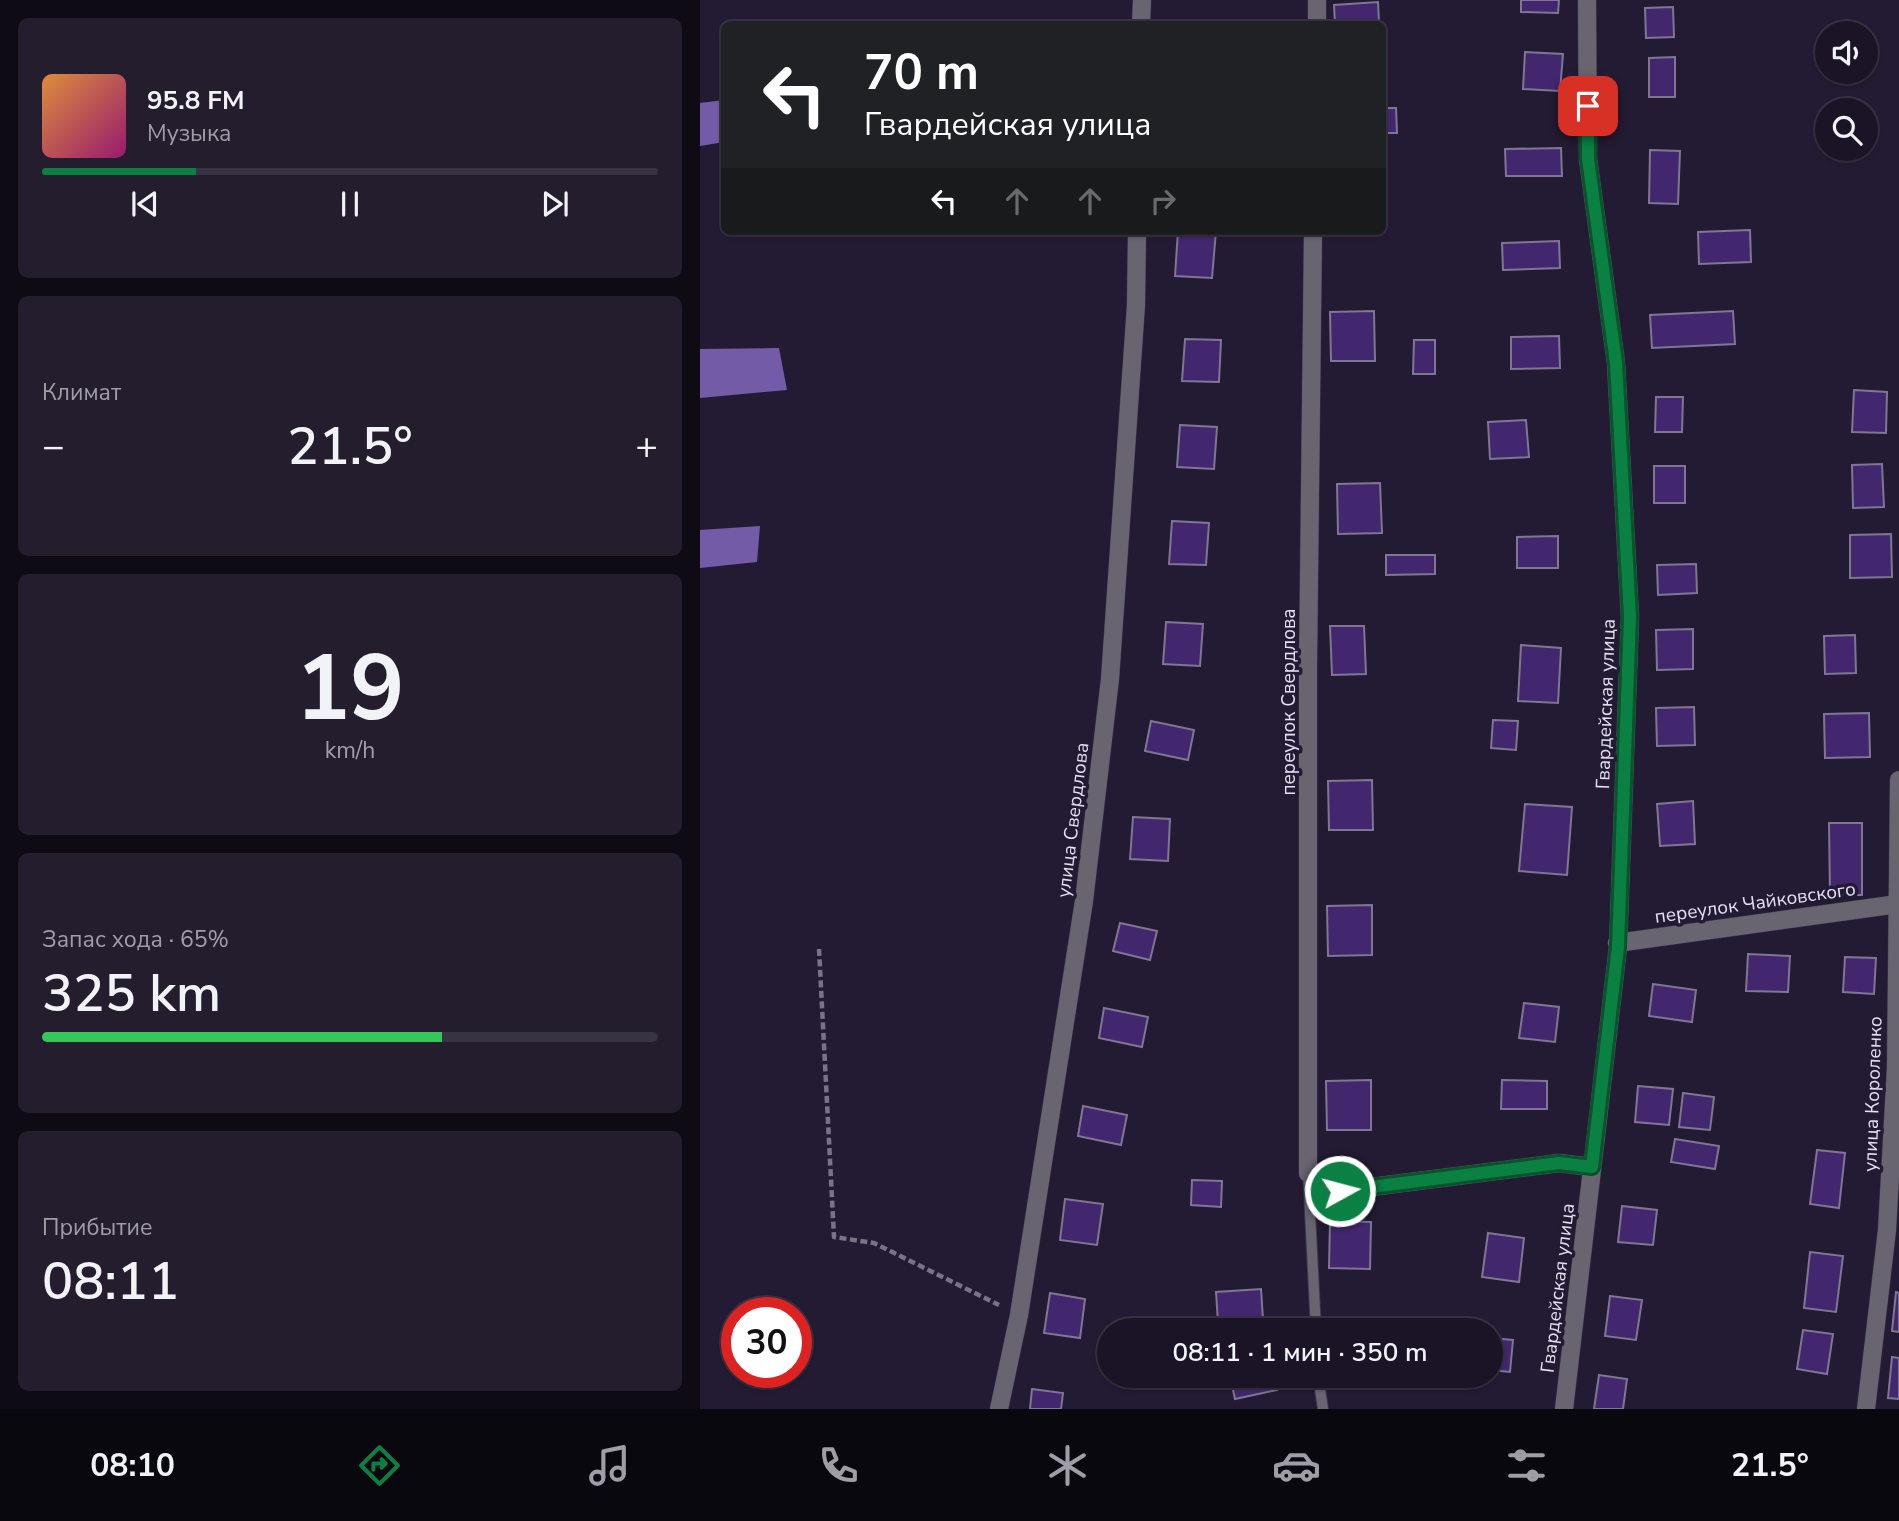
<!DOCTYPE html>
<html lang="ru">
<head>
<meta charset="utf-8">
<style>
	body { margin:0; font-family:"Nunito Sans",sans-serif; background:#231d2e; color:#f1f3f6; height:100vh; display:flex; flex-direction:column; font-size:26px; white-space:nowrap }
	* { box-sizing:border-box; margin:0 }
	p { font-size:23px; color:#9f9ea7 }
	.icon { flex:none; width:38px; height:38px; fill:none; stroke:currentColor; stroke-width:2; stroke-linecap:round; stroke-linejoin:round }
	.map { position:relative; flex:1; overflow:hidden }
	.drawer { display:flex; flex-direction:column; gap:18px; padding:18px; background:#0e0b15; width:700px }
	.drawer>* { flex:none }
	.guide { position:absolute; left:21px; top:21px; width:665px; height:214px; border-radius:10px; box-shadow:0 2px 5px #0004,0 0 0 2px #383343; background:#202124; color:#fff; overflow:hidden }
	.fabs { position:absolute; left:1115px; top:21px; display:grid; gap:14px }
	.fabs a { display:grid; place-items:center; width:63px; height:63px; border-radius:50%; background:#1a1426; box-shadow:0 2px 5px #0004,0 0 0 2px #383343; font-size:35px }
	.speed { position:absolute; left:21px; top:1297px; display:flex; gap:14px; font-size:35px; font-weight:700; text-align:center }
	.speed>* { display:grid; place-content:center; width:91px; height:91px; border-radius:50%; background:#1a1426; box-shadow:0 2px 5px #0004,0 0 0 2px #383343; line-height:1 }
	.speed .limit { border:10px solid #d22; background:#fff; color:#111 }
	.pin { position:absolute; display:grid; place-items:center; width:60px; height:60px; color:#fff; margin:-30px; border-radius:14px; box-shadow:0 4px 10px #0006 }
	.me { position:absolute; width:77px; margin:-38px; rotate:83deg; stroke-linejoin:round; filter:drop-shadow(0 0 5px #0008) }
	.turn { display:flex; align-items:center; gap:24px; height:147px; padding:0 28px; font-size:32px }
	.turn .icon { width:91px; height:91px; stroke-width:2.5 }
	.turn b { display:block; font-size:49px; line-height:60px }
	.lanes { display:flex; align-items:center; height:66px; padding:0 28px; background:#0003; justify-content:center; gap:35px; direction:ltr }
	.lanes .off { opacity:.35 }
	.big { font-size:52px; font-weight:600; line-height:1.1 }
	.drawer .tile { flex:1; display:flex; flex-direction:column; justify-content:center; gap:10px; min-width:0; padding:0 24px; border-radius:10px; background:#231d2e }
	.drawer .dial { align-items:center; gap:0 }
	.dial b { font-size:91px; line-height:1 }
	.song { display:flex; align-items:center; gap:21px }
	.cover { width:84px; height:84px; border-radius:10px; background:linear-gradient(135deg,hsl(30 70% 55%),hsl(320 70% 35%)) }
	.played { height:7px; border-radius:4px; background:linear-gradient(90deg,#0b8043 25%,#383343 25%) }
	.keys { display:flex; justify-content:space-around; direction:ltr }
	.heat { display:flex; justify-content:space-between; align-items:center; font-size:38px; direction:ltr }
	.charge { height:10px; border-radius:5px; background:linear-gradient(90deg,#34c759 65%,#383343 0) }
	.trip { position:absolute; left:397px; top:1318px; width:406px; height:70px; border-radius:35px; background:#1a1426; box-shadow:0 2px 5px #0004,0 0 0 2px #383343; font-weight:600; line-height:70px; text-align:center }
	.tabs { display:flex; height:112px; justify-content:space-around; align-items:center; background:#0a080f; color:#9f9ea7 }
	.tabs .icon { width:49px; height:49px }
	.tabs .active { color:#0b8043 }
	.tabs b { font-size:32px; color:#f1f3f6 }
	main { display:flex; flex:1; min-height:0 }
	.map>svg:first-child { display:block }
</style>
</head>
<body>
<main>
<section class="drawer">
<div class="tile">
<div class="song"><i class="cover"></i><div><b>95.8 FM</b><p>Музыка</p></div></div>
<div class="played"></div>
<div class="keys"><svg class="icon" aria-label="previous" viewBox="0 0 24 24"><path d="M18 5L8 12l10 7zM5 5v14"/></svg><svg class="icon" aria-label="pause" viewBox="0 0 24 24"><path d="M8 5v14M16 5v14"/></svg><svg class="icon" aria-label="next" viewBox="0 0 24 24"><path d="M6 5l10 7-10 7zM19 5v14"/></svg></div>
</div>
<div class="tile"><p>Климат</p>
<div class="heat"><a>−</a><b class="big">21.5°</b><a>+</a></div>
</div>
<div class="tile dial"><b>19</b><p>km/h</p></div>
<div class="tile"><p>Запас хода · 65%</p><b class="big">325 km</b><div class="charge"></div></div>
<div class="tile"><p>Прибытие</p><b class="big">08:11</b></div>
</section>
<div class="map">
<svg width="1199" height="1409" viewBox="0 0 1199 1409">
	<rect width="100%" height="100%" fill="#231b33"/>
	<g fill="#745ba8">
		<path d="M24,100V142L0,146V103Z"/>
		<path d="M79,348L87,390L0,398V349Z"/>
		<path d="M60,526L57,562L0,568V530Z"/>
	</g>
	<g fill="#42276f" stroke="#7e7693" stroke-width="2">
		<path d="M821,0H859L858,13L821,12Z"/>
		<path d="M678,2L679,24H635L634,5Z"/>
		<path d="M973,7L974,37L946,38L945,8Z"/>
		<path d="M825,52L863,54L860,91L823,89Z"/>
		<path d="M975,57V97H949V58Z"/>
		<path d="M682,108H696L697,133H682Z"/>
		<path d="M861,148L862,176H806L805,149Z"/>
		<path d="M950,150L980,151L978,204L949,203Z"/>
		<path d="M1050,230L1051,262L999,264L998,232Z"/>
		<path d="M478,231H516L512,278L475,276Z"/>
		<path d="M859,241L860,268L803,270L802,243Z"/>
		<path d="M674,311L675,361H631L630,312Z"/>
		<path d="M1033,311L1035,344L952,348L950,315Z"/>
		<path d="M859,336L860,368L811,369V337Z"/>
		<path d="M485,339L521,340L519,382L482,381Z"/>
		<path d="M714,340H735V374H713Z"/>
		<path d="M1154,390L1187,392L1186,433L1152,432Z"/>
		<path d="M956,397H983L982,432H955Z"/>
		<path d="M826,420L829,457L790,459L788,422Z"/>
		<path d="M480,425L517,427L514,469L477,467Z"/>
		<path d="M1182,464L1184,507L1153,508L1152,465Z"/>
		<rect x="954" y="466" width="31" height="37"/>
		<path d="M680,483L682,533L638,534L637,484Z"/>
		<path d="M472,521L509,523L506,565L469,564Z"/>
		<path d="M1191,534L1192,577L1150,578V535Z"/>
		<path d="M858,536V568H817V537Z"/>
		<path d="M686,555H735V574L686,575Z"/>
		<path d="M996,564L997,593L958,595L957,565Z"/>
		<path d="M466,622L503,624L500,666L463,664Z"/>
		<path d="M630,626H664L666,674L632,675Z"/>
		<path d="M993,629V669L957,670L956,630Z"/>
		<path d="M1155,635L1156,673L1125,674L1124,636Z"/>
		<path d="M821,645L861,648L858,703L818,701Z"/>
		<path d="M994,707L995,745L957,746L956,708Z"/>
		<path d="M1169,713L1170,757L1125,758L1124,714Z"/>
		<path d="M793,720L818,721L816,750L791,748Z"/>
		<path d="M451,721L494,730L488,760L445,751Z"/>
		<path d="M672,780L673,830H629L628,781Z"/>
		<path d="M993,801L995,844L960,846L957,804Z"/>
		<path d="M825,804L872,807L867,875L819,871Z"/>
		<path d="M433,817L470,819L468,861L430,859Z"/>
		<path d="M1129,823H1162V895H1130Z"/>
		<path d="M672,905V955L628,956L627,906Z"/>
		<path d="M420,923L457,931L450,960L413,951Z"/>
		<path d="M1048,954L1090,956L1088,992L1046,991Z"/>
		<path d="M1145,957L1176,958L1174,994L1143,992Z"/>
		<path d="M953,984L996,990L992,1022L949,1016Z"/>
		<path d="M824,1003L859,1007L855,1042L819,1038Z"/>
		<path d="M404,1008L448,1017L442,1047L399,1038Z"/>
		<path d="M671,1080V1130H627L626,1081Z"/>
		<path d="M802,1080L847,1081V1109H801Z"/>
		<path d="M938,1086L973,1089L969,1125L935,1122Z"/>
		<path d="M983,1093L1014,1097L1010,1130L979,1127Z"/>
		<path d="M383,1106L427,1115L421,1145L378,1136Z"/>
		<path d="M975,1139L1019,1146L1015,1169L971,1162Z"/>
		<path d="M1117,1150L1145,1153L1139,1208L1110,1204Z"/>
		<path d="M492,1180L522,1181L521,1207L491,1205Z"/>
		<path d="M365,1199L403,1204L397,1245L360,1240Z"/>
		<path d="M922,1206L957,1210L953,1245L918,1242Z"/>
		<path d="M630,1221L671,1222L670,1269L629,1268Z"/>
		<path d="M788,1233L824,1238L819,1282L782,1277Z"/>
		<path d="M1110,1252L1143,1256L1136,1312L1104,1308Z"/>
		<path d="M561,1289L563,1319L518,1322L516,1292Z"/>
		<path d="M1196,1292L1199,1293V1332L1192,1331Z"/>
		<path d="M350,1293L385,1299L380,1338L344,1333Z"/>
		<path d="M910,1296L942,1300L936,1340L905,1336Z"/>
		<path d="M465,1318L466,1330H442L441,1319Z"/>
		<path d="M1103,1330L1133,1334L1127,1374L1097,1369Z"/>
		<path d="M791,1338L813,1340L810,1372L791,1370Z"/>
		<path d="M1192,1357L1199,1358V1399L1188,1398Z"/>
		<path d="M899,1375L927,1379L923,1409H894Z"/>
		<path d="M530,1376H574L577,1390L535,1399Z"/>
		<path d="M332,1389L363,1393L361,1409H330Z"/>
	</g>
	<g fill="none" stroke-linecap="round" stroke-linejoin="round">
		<g stroke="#3e374e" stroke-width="12">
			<g id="service">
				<path d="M608,1173L616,1330"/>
				<path d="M618,1376L623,1409"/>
			</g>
		</g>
		<g stroke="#3e374e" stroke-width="19">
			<g id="minor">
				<path d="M441,24L442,0"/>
				<path d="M617,24V0"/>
				<path d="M613,231L608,666V1173L640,1191L859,1163L892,1167"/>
				<path d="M917,943L1198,904"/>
				<path d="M299,1409L319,1315L384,901L410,679L436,305L437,231"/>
				<path d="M864,1409L918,947L930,617L916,363L888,159L887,0"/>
				<path d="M1166,1409L1187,1230L1196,1067L1199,780"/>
			</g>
		</g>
		<path stroke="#797388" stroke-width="4.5" stroke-dasharray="7 3.5" stroke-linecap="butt" d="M119,949L134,1237L174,1243L299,1305"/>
		<use href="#service" stroke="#686571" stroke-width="10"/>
		<use href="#minor" stroke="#686571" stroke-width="18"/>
	</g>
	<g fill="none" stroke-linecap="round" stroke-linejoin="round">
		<g stroke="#07532c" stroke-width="18">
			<path id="route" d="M640,1191L859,1163L892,1167L918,947L930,617L916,363L888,159V106"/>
		</g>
		<use href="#route" stroke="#0b8043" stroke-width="12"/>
	</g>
	<g text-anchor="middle" stroke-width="7" stroke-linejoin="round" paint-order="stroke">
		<g font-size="19" fill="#e4e0f1" stroke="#231b33">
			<text transform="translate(588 702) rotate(-90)" y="7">переулок Свердлова</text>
			<text transform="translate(905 704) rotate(-88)" y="7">Гвардейская улица</text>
			<text transform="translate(372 820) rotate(-83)" y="7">улица Свердлова</text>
			<text transform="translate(1055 902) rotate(-8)" y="7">переулок Чайковского</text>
			<text transform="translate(1172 1094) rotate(-88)" y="7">улица Короленко</text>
			<text transform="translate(857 1288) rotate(-83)" y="7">Гвардейская улица</text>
		</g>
	</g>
</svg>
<div class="fabs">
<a><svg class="icon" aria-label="sound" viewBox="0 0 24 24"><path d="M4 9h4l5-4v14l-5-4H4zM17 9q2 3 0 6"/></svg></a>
<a><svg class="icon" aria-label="search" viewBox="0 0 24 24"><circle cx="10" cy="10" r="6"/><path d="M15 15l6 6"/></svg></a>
</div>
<div class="speed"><div class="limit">30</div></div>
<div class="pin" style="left:888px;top:106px;background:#d93025"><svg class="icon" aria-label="arrive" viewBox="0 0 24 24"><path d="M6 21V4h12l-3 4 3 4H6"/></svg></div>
<svg class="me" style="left:640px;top:1191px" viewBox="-20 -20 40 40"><circle r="17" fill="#0b8043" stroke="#fff" stroke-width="3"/><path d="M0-11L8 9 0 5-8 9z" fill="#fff"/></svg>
<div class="trip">08:11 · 1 мин · 350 m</div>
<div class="guide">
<div class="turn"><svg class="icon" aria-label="left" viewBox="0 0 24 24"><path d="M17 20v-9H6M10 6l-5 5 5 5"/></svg><div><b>70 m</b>Гвардейская улица</div></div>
<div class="lanes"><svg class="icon" aria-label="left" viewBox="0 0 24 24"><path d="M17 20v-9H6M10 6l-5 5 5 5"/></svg><svg class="icon off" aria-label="ahead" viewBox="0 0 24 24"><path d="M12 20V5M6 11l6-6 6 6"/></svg><svg class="icon off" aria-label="ahead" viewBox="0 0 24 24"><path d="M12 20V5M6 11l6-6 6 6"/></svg><svg class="icon off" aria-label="right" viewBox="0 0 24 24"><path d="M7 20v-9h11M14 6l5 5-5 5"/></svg></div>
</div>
</div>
</main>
<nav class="tabs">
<b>08:10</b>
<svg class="icon active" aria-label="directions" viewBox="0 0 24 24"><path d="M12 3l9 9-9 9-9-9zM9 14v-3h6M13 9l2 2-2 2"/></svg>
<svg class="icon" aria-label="music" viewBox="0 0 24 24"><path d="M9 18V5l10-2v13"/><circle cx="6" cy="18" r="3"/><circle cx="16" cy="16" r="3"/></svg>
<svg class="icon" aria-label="phone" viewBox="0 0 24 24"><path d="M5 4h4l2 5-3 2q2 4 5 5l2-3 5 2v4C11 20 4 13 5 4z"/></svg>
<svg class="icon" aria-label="climate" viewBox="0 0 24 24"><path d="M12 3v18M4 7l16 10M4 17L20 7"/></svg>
<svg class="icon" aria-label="car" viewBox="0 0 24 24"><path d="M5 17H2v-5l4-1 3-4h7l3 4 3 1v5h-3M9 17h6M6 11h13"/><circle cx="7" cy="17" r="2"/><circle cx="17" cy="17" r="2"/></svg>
<svg class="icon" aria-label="filters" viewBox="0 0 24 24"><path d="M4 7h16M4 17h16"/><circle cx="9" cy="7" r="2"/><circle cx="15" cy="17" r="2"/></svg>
<b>21.5°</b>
</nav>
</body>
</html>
